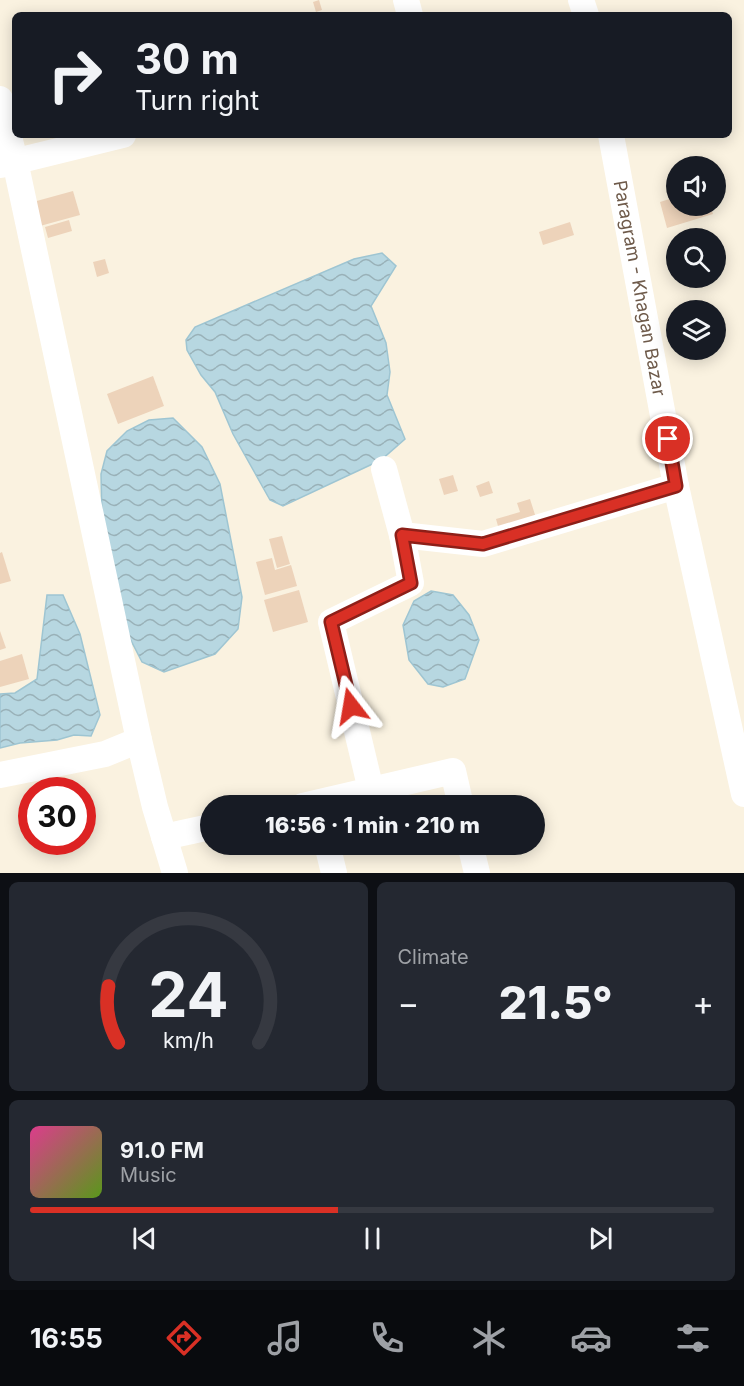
<!DOCTYPE html>
<html lang="en">
<head>
<meta charset="utf-8">
<style>
	body { margin:0; font-family:Inter,sans-serif; background:#242831; color:#f1f3f6; height:100vh; display:flex; flex-direction:column; font-size:22px; white-space:nowrap }
	* { box-sizing:border-box; margin:0 }
	p { font-size:20px; color:#9ea1a6 }
	.icon { flex:none; width:33px; height:33px; fill:none; stroke:currentColor; stroke-width:2; stroke-linecap:round; stroke-linejoin:round }
	.map { position:relative; height:873px; overflow:hidden }
	.side { display:flex; flex-direction:column; gap:9px; padding:9px; background:#0d0f14; flex:1 }
	.side>* { flex:none }
	.banner { position:absolute; left:12px; top:12px; width:720px; height:126px; border-radius:9px; box-shadow:0 3px 15px #0003; background:#171b24; color:#f1f3f6; overflow:hidden }
	.tools { position:absolute; left:666px; top:156px; display:grid; gap:12px }
	.tools a { display:grid; place-items:center; width:60px; height:60px; border-radius:50%; background:#171b24; box-shadow:0 3px 15px #0003; font-size:30px }
	.speed { position:absolute; left:18px; top:777px; display:flex; gap:12px; font-size:30px; font-weight:700; text-align:center }
	.speed>* { display:grid; place-content:center; width:78px; height:78px; border-radius:50%; background:#171b24; box-shadow:0 3px 15px #0003; line-height:1 }
	.speed .limit { border:9px solid #d22; background:#fff; color:#111 }
	.pin { position:absolute; display:grid; place-items:center; width:51px; height:51px; color:#fff; margin:-26px; border:3px solid #fff; border-radius:50%; box-shadow:0 2px 6px #0007 }
	.me { position:absolute; width:66px; margin:-33px; rotate:346deg; stroke-linejoin:round; filter:drop-shadow(0 0 4px #0008) }
	.turn { display:flex; align-items:center; gap:21px; height:126px; padding:0 24px; font-size:27px }
	.turn .icon { width:78px; height:78px; stroke-width:2.5 }
	.turn b { display:block; font-size:42px; line-height:51px }
	.big { font-size:45px; font-weight:800; line-height:1.1 }
	.side .card { flex:1; display:flex; flex-direction:column; justify-content:center; gap:9px; min-width:0; padding:0 21px; border-radius:9px; background:#242831 }
	.side .dial { align-items:center; gap:0 }
	.dial svg { height:156px; overflow:visible; fill:none; stroke:#363941; stroke-width:7; stroke-linecap:round; text-anchor:middle }
	.dial text { fill:#f1f3f6; stroke:none }
	.song { display:flex; align-items:center; gap:18px }
	.cover { width:72px; height:72px; border-radius:9px; background:linear-gradient(135deg,hsl(330 70% 55%),hsl(90 70% 35%)) }
	.played { height:6px; border-radius:3px; background:linear-gradient(90deg,#d93025 45%,#363941 45%) }
	.keys { display:flex; justify-content:space-around; direction:ltr }
	.heat { display:flex; justify-content:space-between; align-items:center; font-size:33px; direction:ltr }
	.side .tiles { flex:1; display:grid; gap:9px; grid-template-columns:1fr 1fr }
	.card:last-child { grid-column:span 2 }
	.trip { position:absolute; left:200px; top:795px; width:345px; height:60px; border-radius:30px; background:#171b24; box-shadow:0 3px 15px #0003; font-weight:800; line-height:60px; text-align:center }
	.tab-bar { display:flex; height:96px; justify-content:space-around; align-items:center; background:#090b0e; color:#9ea1a6 }
	.tab-bar .icon { width:42px; height:42px }
	.tab-bar .current { color:#d93025 }
	.tab-bar b { font-size:27px; color:#f1f3f6 }
	.map>svg:first-child { display:block }
</style>
</head>
<body>
<div class="map">
<svg width="744" height="873" viewBox="0 0 744 873">
	<defs>
		<pattern id="water-waves" width="16" height="10" patternUnits="userSpaceOnUse" patternTransform="scale(1.5)"><rect width="16" height="10" fill="#b7d7e1"/><path d="M0 5q4-4 8 0t8 0" fill="none" stroke="#99b1b8"/></pattern>
	</defs>
	<rect width="100%" height="100%" fill="#faf2e0"/>
	<g fill="url(#water-waves)" stroke="#9ec5d2" stroke-width="1.5">
		<path d="M382,253L396,266L371,306L386,343L390,372L387,395L405,439L381,460L283,506L270,500L233,434L215,392L201,375L187,350L186,340L195,327L354,259Z"/>
		<path d="M173,418L202,447L220,484L242,597L238,629L215,654L164,672L142,662L121,621L102,518L101,474L107,451L127,431L149,420Z"/>
		<path d="M431,591L453,595L469,615L479,640L465,679L443,687L428,684L409,660L403,625L414,601Z"/>
		<path d="M47,595H63L80,634L100,715L91,736L74,735L57,740L20,743L0,748V694L15,693L37,679Z"/>
	</g>
	<g fill="#edd3ba">
		<path d="M319,0L322,10L316,12L313,2Z"/>
		<path d="M73,191L80,215L40,226L33,202Z"/>
		<path d="M676,197V206H710L713,214L667,228L660,202Z"/>
		<path d="M69,220L72,231L48,238L45,227Z"/>
		<path d="M570,222L574,235L543,245L539,232Z"/>
		<path d="M105,259L109,273L97,277L93,262Z"/>
		<path d="M153,376L164,406L118,424L107,394Z"/>
		<path d="M453,475L458,491L444,495L439,479Z"/>
		<path d="M489,481L493,493L480,497L476,486Z"/>
		<path d="M530,499L537,521L500,533L496,519L520,512L517,503Z"/>
		<path d="M282,536L290,564L277,568L269,539Z"/>
		<path d="M2,552L11,581L0,584V553Z"/>
		<path d="M272,558L275,570L291,565L297,586L265,595L256,562Z"/>
		<path d="M299,590L308,622L273,632L264,600Z"/>
		<path d="M0,631L6,648L0,650Z"/>
		<path d="M22,654L29,679L0,687V661Z"/>
	</g>
	<g fill="none" stroke-linecap="round" stroke-linejoin="round">
		<g stroke="#fff" stroke-width="26">
			<path d="M406,0L410,15"/>
			<path d="M581,0L586,15"/>
			<path d="M0,99L15,161L139,740L155,807L175,873"/>
			<path id="s1" d="M611,135L676,486L744,794"/>
			<path d="M1,165L123,135"/>
			<path d="M402,535L483,544L676,486"/>
			<path d="M0,775L105,754L139,740"/>
			<path d="M371,790L331,622L411,583L402,535L384,469"/>
			<path d="M303,806L453,771L461,806"/>
			<path d="M164,837L210,827"/>
			<path d="M327,844L334,873"/>
			<path d="M470,844L477,873"/>
		</g>
	</g>
	<g fill="none" stroke-linecap="round" stroke-linejoin="round">
		<g stroke="#8d1f18" stroke-width="15">
			<path id="route" d="M351,706L331,622L411,583L402,535L483,544L676,486L668,439"/>
		</g>
		<use href="#route" stroke="#d93025" stroke-width="10"/>
	</g>
	<g text-anchor="middle" stroke-width="4.5" stroke-linejoin="round" paint-order="stroke">
		<g font-size="18" fill="#6e5a4a" stroke="#fdf6e6">
			<text dy="6" stroke="none"><textPath href="#s1" startOffset="156">Paragram - Khagan Bazar</textPath></text>
		</g>
	</g>
</svg>
<div class="tools">
<a><svg class="icon" aria-label="sound" viewBox="0 0 24 24"><path d="M4 9h4l5-4v14l-5-4H4zM17 9q2 3 0 6"/></svg></a>
<a><svg class="icon" aria-label="search" viewBox="0 0 24 24"><circle cx="10" cy="10" r="6"/><path d="M15 15l6 6"/></svg></a>
<a><svg class="icon" aria-label="layers" viewBox="0 0 24 24"><path d="M12 4l9 5-9 5-9-5zM3 14l9 5 9-5"/></svg></a>
</div>
<div class="speed"><div class="limit">30</div></div>
<div class="pin" style="left:668px;top:439px;background:#d93025"><svg class="icon" aria-label="arrive" viewBox="0 0 24 24"><path d="M6 21V4h12l-3 4 3 4H6"/></svg></div>
<svg class="me" style="left:351px;top:706px" viewBox="-20 -20 40 40"><path d="M0-17L14 15 0 8-14 15z" fill="#d93025" stroke="#fff" stroke-width="4"/></svg>
<div class="trip">16:56 · 1 min · 210 m</div>
<div class="banner">
<div class="turn"><svg class="icon" aria-label="right" viewBox="0 0 24 24"><path d="M7 20v-9h11M14 6l5 5-5 5"/></svg><div><b>30 m</b>Turn right</div></div>
</div>
</div>
<section class="side">
<div class="tiles">
<div class="card dial"><svg viewBox="0 0 100 80">
<path d="M14 69A42 42 0 1 1 86 69"/>
<path d="M14 69A42 42 0 0 1 9 40" stroke="#d93025"/>
<text x="50" y="56" font-size="32" font-weight="700">24</text>
<text x="50" y="72" font-size="11">km/h</text>
</svg></div>
<div class="card"><p>Climate</p>
<div class="heat"><a>−</a><b class="big">21.5°</b><a>+</a></div>
</div>
<div class="card">
<div class="song"><i class="cover"></i><div><b>91.0 FM</b><p>Music</p></div></div>
<div class="played"></div>
<div class="keys"><svg class="icon" aria-label="previous" viewBox="0 0 24 24"><path d="M18 5L8 12l10 7zM5 5v14"/></svg><svg class="icon" aria-label="pause" viewBox="0 0 24 24"><path d="M8 5v14M16 5v14"/></svg><svg class="icon" aria-label="next" viewBox="0 0 24 24"><path d="M6 5l10 7-10 7zM19 5v14"/></svg></div>
</div>
</div>
</section>
<nav class="tab-bar">
<b>16:55</b>
<svg class="icon current" aria-label="directions" viewBox="0 0 24 24"><path d="M12 3l9 9-9 9-9-9zM9 14v-3h6M13 9l2 2-2 2"/></svg>
<svg class="icon" aria-label="music" viewBox="0 0 24 24"><path d="M9 18V5l10-2v13"/><circle cx="6" cy="18" r="3"/><circle cx="16" cy="16" r="3"/></svg>
<svg class="icon" aria-label="phone" viewBox="0 0 24 24"><path d="M5 4h4l2 5-3 2q2 4 5 5l2-3 5 2v4C11 20 4 13 5 4z"/></svg>
<svg class="icon" aria-label="climate" viewBox="0 0 24 24"><path d="M12 3v18M4 7l16 10M4 17L20 7"/></svg>
<svg class="icon" aria-label="car" viewBox="0 0 24 24"><path d="M5 17H2v-5l4-1 3-4h7l3 4 3 1v5h-3M9 17h6M6 11h13"/><circle cx="7" cy="17" r="2"/><circle cx="17" cy="17" r="2"/></svg>
<svg class="icon" aria-label="filters" viewBox="0 0 24 24"><path d="M4 7h16M4 17h16"/><circle cx="9" cy="7" r="2"/><circle cx="15" cy="17" r="2"/></svg>
</nav>
</body>
</html>
